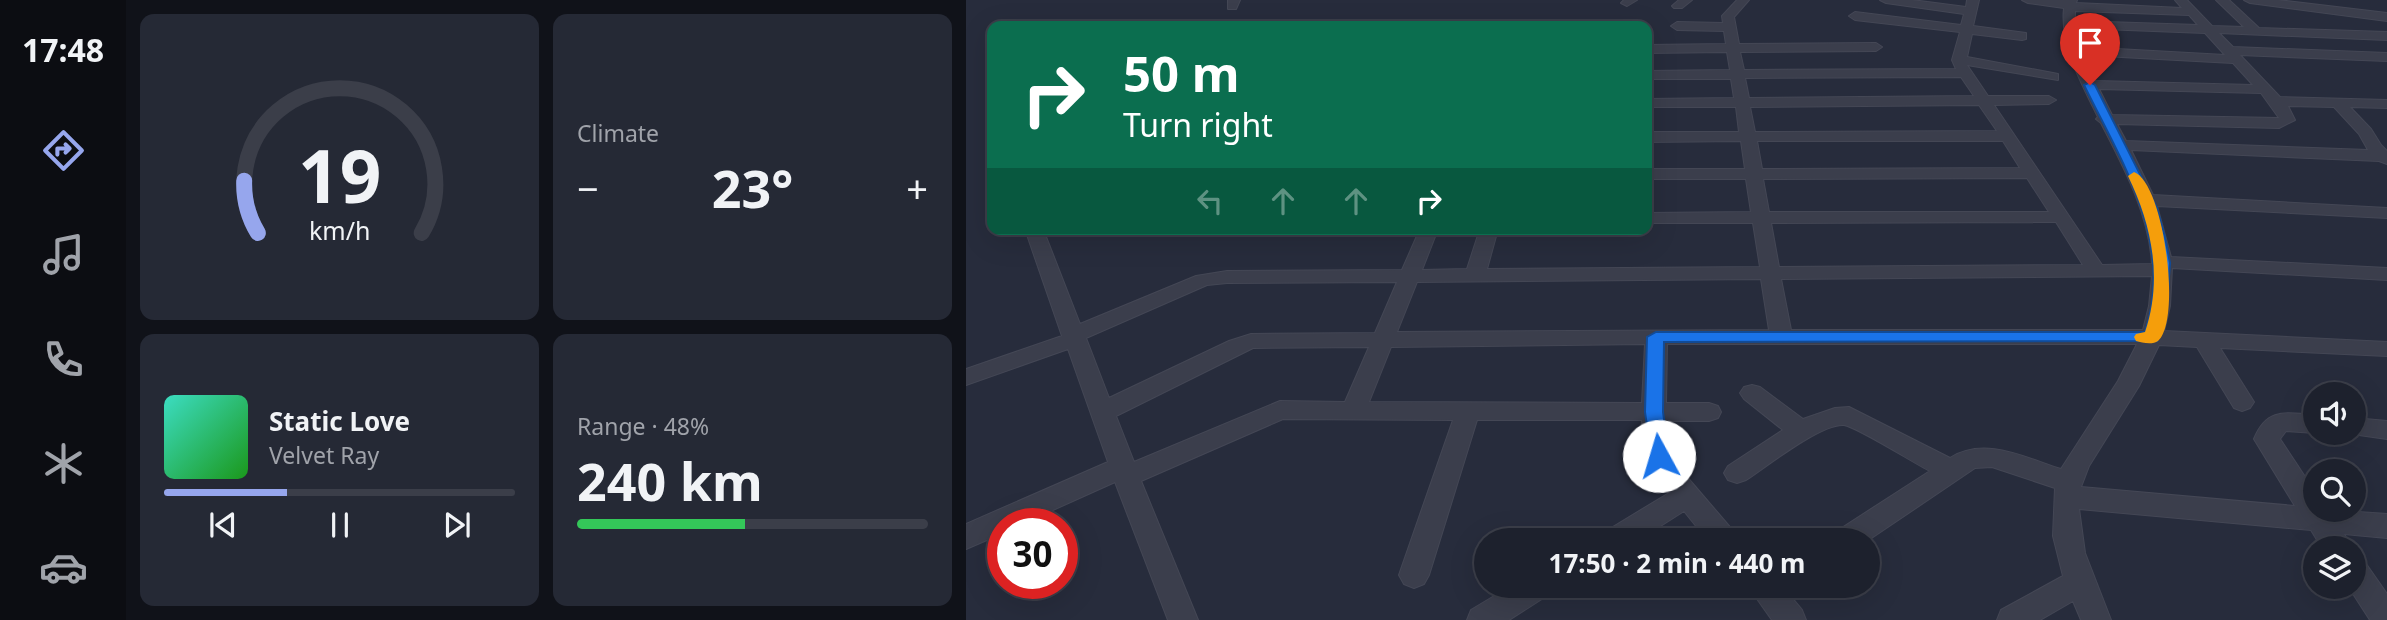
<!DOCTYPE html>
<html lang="en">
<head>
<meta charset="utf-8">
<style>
	body { margin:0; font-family:"Noto Sans",sans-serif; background:#252935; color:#f1f3f6; height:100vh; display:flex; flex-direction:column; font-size:26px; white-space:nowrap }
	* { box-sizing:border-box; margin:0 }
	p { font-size:23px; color:#a0a3aa }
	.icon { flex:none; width:38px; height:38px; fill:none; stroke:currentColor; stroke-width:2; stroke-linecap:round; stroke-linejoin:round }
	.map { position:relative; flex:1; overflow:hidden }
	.side { display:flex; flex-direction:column; gap:14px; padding:14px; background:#101219; width:840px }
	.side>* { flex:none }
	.banner { position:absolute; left:21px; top:21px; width:665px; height:214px; border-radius:14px; box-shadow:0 7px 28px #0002,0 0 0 2px #3b3e49; background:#0b6e4f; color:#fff; overflow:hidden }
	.controls { position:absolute; left:1337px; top:382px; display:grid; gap:14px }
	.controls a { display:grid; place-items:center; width:63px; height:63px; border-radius:50%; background:#1d212d; box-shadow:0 7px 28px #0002,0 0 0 2px #3b3e49; font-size:35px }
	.speed { position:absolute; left:21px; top:508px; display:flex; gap:14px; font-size:35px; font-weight:700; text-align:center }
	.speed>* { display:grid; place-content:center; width:91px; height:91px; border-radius:50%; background:#1d212d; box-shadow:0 7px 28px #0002,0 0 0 2px #3b3e49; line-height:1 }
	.speed .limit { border:10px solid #d22; background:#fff; color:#111 }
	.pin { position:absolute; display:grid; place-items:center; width:60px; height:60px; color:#fff; margin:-72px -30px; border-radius:50% 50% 50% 0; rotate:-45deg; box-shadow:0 0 7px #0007 }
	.pin .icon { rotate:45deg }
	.me { position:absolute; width:77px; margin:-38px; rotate:354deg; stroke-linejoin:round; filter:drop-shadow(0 0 5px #0008) }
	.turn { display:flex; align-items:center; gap:24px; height:147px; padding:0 21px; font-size:32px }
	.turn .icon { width:91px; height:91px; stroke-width:2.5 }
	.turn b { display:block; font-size:49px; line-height:60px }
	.lanes { display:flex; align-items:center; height:66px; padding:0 21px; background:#0003; justify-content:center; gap:35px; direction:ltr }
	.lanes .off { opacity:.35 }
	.big { font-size:52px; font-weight:700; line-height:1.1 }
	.side .tile { flex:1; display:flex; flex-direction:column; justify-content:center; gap:10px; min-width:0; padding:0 24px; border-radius:14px; background:#252935 }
	.side .dial { align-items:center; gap:0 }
	.dial svg { height:182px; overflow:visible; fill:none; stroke:#3b3e49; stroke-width:7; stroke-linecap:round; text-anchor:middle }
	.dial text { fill:#f1f3f6; stroke:none }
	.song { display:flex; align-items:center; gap:21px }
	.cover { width:84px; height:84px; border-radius:10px; background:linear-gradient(135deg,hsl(170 70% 55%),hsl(120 70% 35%)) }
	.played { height:7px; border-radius:4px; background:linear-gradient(90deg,#96a6ed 35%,#3b3e49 35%) }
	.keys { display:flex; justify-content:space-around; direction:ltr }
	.heat { display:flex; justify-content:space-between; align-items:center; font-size:38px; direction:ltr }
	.charge { height:10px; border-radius:5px; background:linear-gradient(90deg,#34c759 48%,#3b3e49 0) }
	.side .tiles { flex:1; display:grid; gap:14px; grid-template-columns:repeat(2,1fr) }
	.trip { position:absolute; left:508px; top:528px; width:406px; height:70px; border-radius:35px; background:#1d212d; box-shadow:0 7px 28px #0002,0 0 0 2px #3b3e49; font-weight:700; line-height:70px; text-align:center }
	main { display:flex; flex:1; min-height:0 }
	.menu { display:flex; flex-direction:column; width:126px; justify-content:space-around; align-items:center; background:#0c0d12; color:#a0a3aa }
	.menu .icon { width:49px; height:49px }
	.menu .on { color:#96a6ed }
	.menu b { font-size:32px; color:#f1f3f6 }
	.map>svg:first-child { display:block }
</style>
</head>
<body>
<main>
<nav class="menu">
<b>17:48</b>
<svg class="icon on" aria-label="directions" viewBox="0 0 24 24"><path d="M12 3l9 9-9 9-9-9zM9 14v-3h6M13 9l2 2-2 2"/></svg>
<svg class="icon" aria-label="music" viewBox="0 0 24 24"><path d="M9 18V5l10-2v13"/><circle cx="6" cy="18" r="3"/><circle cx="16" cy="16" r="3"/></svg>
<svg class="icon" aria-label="phone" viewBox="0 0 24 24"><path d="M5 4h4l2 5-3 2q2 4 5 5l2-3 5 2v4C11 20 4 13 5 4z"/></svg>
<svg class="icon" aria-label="climate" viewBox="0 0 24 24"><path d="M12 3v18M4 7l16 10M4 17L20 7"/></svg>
<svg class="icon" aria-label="car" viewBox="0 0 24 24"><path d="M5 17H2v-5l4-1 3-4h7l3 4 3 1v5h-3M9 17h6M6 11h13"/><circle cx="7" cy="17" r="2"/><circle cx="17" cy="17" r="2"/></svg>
</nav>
<section class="side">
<div class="tiles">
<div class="tile dial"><svg viewBox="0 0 100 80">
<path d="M14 69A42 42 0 1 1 86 69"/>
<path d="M14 69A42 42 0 0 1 8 46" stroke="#96a6ed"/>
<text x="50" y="56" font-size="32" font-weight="700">19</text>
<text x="50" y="72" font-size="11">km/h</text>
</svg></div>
<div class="tile"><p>Climate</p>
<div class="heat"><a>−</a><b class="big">23°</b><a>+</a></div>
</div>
<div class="tile">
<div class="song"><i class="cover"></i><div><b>Static Love</b><p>Velvet Ray</p></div></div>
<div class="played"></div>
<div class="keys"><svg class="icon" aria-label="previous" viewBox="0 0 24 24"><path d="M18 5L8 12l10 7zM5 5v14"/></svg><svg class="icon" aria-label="pause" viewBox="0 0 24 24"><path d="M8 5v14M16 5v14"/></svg><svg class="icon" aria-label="next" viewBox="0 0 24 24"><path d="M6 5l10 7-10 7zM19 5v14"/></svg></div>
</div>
<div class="tile"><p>Range · 48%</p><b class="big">240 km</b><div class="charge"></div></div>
</div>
</section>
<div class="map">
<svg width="1421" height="620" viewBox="0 0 1421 620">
	<rect width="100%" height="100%" fill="#272c3c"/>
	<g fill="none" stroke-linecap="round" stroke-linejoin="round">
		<g stroke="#444755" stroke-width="2">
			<g id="minor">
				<path d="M262,0H274L270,9H262Z"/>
				<path d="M658,0H671L661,6L655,3Z"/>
				<path d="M713,0H726L716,8H708L706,6Z"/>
				<path d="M771,0H783L768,17L773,44L910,43L916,47L910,51L774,52L778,70L990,69L986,60L994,32L889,20L883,16L889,12L995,25L998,14L920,3L914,0H946L1000,7L1001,0H1013L1007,26L1060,33V39L1056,40L1006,34L1001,57L1087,73L1092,74V80L1001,65L1022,96H1083L1090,100L1083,104L1028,105L1136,265L1186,264C1183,213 1157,166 1135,123L1130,119L1132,117C1115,82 1094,46 1098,8L1062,3L1056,0H1111L1110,3L1216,8L1209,0H1221L1246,26L1278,27L1250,0H1263L1293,28L1421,32V40L1253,33L1267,47L1421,53V61L1274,55L1314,97L1421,100V108L1384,107L1405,129L1415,145L1421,151V164L1413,161L1165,150L1187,195L1421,208V218L1191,206L1205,257L1421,268V280L1206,268L1204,306L1198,331L1421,342V356L1254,348L1288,402L1284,408L1276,411L1268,408L1231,347L1193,345L1173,386L1123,466L1115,487L1329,506L1288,439C1301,407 1320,413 1349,415V432H1352L1349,433L1320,431L1314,439L1349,492V509L1421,514V538L1378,534L1386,548H1356L1345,530L1113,509L1119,553L1145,620H1115L1107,601L1074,620H1031L1035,610L1097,576L1087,536L1089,488L1026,467L1009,468L901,541H864L868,533L964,471C948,463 891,427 878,425C855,423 800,467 780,480L771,483L762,480L758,473L762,466L817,430L778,399L774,393L778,387L786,385L794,387L837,419L869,408L883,407L984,458C1019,436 1059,458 1095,469L1152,381L1171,344H701L700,403H743L752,406L755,412L752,418L743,421H700L709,463L769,533L773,541H742L718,511L671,541H633L637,533L703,493C685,470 677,450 676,420H511L463,575L458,584L448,588L438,584L433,575L487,420L317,419L175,481L232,620H202L149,482L58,523H37V533L0,549V524L142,462L102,349L0,385V369L96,336L59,229H77L114,324L230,276L261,271L436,270L454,229H472L456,270L501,269L514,229H532L521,269L794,267L787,223H681V213L785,212L780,179H681V169H779L775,141L681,142V132H773L770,107H681V99L768,98L765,79H681V71L764,70L761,52L681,53V45L760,44L758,31L711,30L705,26L711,22L757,23L756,16ZM1109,11L1223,15L1232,25L1109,21ZM1110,28L1239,33L1259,55L1115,47ZM1118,55L1267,63L1287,85L1129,81ZM995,77L1008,96L783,98L779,78ZM1133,89L1295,93L1313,118L1146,115ZM1013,105L1031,131L789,132L784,107ZM1322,106L1368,107L1393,134L1402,150L1160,141L1151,124L1313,128L1329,120ZM791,141H1037L1054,168L796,169ZM1061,178L1083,212H803L797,179ZM1090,222L1117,265L813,267L805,223ZM1186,276L1183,306L1177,330H825L815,279ZM795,279L803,330L431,332L451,282ZM431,282L409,333L285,334L263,341L143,398L120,338L241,285L261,283ZM679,344L676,403L403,402L425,347ZM403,347L379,402L314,401L168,462L150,416L287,348Z"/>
				<path d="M1278,0H1312L1421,13V21L1284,3Z"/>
				<path d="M1388,418L1421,421V439L1379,433L1388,432Z"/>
				<path d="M1388,557L1398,561L1421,594V620H1404L1382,586H1388Z"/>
				<path d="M545,586H587L582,595L543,620H501L505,610Z"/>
				<path d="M782,586H816L836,610L840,620H806Z"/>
			</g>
		</g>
		<use href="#minor" fill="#3b3e4c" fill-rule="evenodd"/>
	</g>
	<path fill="#1a73e8" stroke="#114b97" stroke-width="2" d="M1124,82L1129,85L1191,208L1199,237L1204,263L1200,317L1191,341L698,342L697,412L703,456L700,462L693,464L686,462L679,412L681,337L690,332H1179C1209,243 1156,163 1118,85Z"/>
	<path fill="#f59e0b" d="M1168,172C1198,183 1216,320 1192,341C1187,345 1176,343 1170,341L1168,337L1170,334L1179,332C1197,279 1186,225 1162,176Z"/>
</svg>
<div class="controls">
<a><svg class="icon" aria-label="sound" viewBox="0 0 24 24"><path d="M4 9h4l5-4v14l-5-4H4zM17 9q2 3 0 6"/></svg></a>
<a><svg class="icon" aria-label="search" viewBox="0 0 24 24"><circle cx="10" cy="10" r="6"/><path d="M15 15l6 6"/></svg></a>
<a><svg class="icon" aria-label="layers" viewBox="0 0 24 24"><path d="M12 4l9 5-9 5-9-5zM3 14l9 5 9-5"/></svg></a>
</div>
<div class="speed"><div class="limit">30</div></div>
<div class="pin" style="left:1124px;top:85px;background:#d93025"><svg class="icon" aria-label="arrive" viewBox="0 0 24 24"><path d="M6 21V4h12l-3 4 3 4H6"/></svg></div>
<svg class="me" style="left:693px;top:456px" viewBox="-20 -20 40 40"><circle r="19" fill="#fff"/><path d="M0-13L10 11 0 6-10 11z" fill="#1a73e8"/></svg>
<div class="trip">17:50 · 2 min · 440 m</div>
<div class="banner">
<div class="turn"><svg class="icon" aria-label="right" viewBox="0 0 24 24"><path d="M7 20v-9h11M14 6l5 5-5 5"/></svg><div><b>50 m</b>Turn right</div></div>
<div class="lanes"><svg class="icon off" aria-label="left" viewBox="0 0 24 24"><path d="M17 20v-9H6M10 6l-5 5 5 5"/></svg><svg class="icon off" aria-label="ahead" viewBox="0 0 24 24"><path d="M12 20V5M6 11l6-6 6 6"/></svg><svg class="icon off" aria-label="ahead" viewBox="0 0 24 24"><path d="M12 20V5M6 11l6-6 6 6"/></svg><svg class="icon" aria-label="right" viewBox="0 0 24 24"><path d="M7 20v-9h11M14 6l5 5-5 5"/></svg></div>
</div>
</div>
</main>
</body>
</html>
